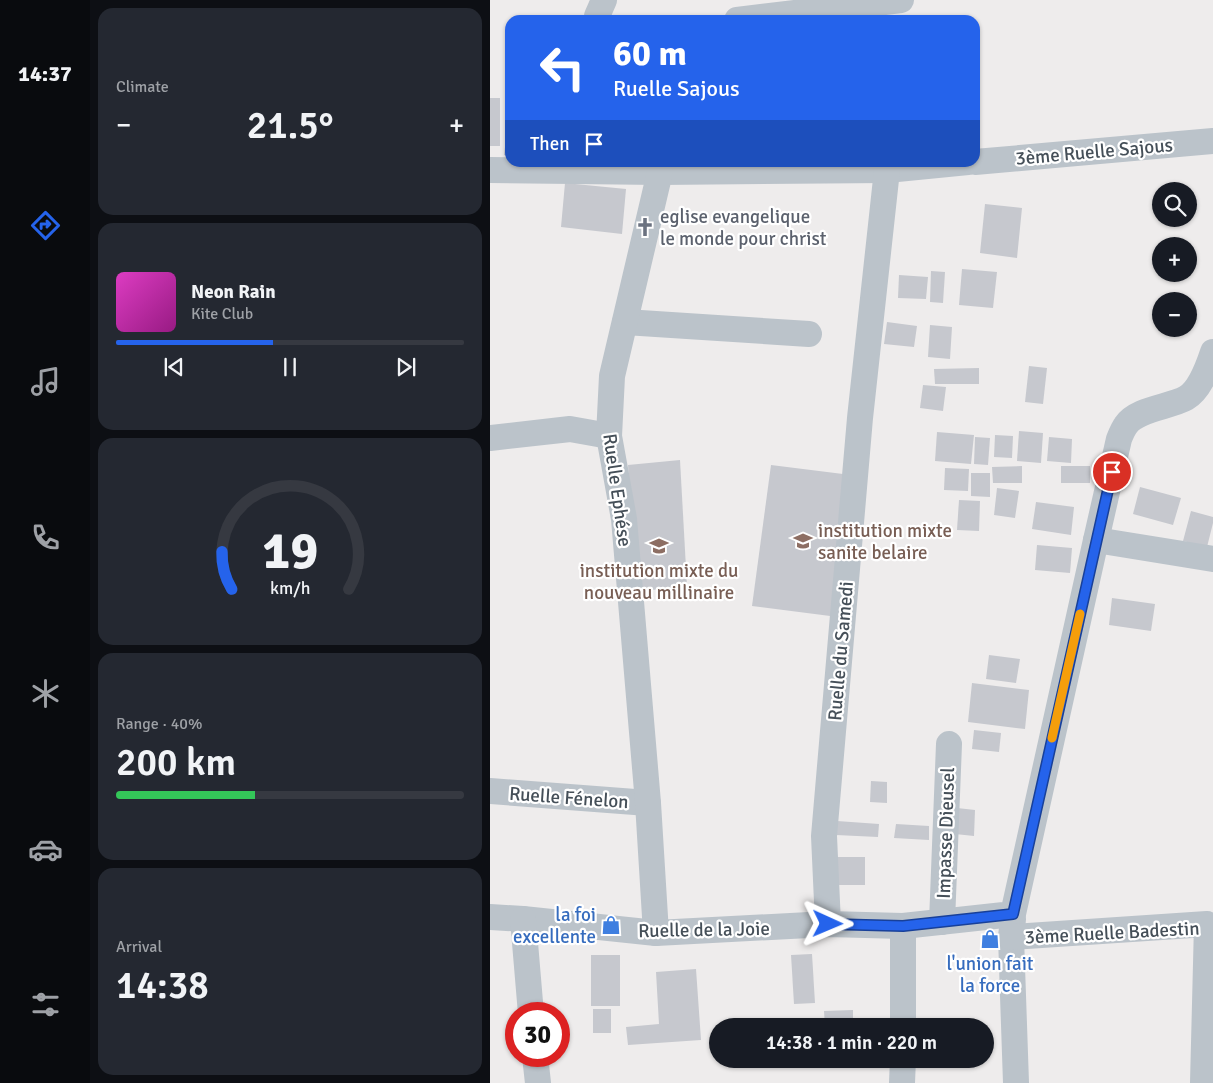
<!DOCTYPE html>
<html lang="en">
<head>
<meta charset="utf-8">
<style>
	body { margin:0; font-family:Signika,sans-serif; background:#242831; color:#f1f3f6; height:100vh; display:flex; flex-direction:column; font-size:19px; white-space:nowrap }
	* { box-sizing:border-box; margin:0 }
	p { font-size:16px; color:#9ea1a6 }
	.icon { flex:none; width:28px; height:28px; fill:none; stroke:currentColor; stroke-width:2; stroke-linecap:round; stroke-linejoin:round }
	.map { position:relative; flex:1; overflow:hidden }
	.sheet { display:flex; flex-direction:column; gap:8px; padding:8px; background:#0d0f14; width:400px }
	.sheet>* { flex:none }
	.banner { position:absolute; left:15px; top:15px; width:475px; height:152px; border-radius:15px; box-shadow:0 1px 4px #0004; background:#2563eb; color:#fff; overflow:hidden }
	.tools { position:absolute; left:662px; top:182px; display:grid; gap:10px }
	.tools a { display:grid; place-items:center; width:45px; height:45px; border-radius:50%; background:#171b24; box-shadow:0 1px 4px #0004; font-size:25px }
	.speed { position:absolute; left:15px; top:1002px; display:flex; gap:10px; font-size:25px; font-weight:700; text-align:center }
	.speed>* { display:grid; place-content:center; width:65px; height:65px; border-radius:50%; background:#171b24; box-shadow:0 1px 4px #0004; line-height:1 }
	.speed .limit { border:8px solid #d22; background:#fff; color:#111 }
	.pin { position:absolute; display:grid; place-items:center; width:42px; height:42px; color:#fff; margin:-21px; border:2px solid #fff; border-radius:50%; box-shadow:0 1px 5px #0007 }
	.me { position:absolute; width:55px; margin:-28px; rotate:91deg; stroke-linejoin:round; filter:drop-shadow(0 0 4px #0008) }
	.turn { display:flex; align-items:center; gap:18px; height:105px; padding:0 25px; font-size:22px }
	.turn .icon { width:65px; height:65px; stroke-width:2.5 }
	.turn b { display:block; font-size:35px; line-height:42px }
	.then { display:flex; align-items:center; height:48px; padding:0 25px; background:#0003; gap:10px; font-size:19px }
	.big { font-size:38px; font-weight:600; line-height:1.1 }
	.sheet .tile { flex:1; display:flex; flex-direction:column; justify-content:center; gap:8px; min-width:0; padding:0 18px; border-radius:15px; background:#242831 }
	.sheet .dial { align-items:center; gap:0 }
	.dial svg { height:130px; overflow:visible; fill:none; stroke:#363941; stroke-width:7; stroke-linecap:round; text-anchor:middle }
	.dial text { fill:#f1f3f6; stroke:none }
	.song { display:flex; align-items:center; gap:15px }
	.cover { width:60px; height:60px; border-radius:8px; background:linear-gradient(135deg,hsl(310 70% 55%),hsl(310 70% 35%)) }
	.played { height:5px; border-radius:2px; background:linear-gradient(90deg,#2563eb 45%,#363941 45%) }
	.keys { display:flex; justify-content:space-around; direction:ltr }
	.heat { display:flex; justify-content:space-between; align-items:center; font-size:28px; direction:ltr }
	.charge { height:8px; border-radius:4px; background:linear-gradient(90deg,#34c759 40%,#363941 0) }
	.trip { position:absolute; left:219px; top:1018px; width:285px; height:50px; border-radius:25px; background:#171b24; box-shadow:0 1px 4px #0004; font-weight:600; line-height:50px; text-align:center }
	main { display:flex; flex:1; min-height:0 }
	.menu { display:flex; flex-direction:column; width:90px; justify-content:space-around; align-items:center; background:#090b0e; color:#9ea1a6 }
	.menu .icon { width:35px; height:35px }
	.menu .on { color:#2563eb }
	.menu b { font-size:22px; color:#f1f3f6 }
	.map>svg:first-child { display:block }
</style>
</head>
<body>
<main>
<nav class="menu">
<b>14:37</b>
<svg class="icon on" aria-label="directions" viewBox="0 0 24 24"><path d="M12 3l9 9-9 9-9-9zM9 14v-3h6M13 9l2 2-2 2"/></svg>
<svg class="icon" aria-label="music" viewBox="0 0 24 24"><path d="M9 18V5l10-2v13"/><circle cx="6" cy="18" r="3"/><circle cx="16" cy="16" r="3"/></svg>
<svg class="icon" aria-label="phone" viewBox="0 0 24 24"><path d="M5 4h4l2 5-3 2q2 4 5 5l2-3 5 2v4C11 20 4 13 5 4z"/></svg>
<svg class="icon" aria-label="climate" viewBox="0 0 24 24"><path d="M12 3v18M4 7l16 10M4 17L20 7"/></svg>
<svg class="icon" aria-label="car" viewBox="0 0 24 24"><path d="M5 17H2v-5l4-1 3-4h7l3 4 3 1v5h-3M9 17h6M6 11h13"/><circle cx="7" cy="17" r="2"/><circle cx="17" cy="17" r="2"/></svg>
<svg class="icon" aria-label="filters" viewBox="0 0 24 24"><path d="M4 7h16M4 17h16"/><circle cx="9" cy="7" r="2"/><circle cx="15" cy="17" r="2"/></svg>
</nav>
<section class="sheet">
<div class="tile"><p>Climate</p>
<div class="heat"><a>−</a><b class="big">21.5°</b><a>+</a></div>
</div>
<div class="tile">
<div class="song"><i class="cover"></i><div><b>Neon Rain</b><p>Kite Club</p></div></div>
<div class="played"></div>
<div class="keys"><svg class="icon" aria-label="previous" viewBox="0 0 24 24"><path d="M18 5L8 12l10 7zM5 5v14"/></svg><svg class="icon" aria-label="pause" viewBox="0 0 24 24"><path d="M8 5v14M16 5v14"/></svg><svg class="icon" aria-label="next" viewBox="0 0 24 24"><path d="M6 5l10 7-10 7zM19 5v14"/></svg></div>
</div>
<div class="tile dial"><svg viewBox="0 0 100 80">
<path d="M14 69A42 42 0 1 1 86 69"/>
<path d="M14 69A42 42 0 0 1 8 46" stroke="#2563eb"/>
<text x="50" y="56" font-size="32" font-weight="700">19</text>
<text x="50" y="72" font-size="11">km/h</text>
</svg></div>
<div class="tile"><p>Range · 40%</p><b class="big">200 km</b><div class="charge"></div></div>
<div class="tile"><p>Arrival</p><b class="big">14:38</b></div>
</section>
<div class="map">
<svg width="723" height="1083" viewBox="0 0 723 1083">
	<rect width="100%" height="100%" fill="#eeecec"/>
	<g fill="#c6c8ce">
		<rect x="0" y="98" width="10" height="48"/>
		<path d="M19,114H20V156L14,155Z"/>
		<path d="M75,183L136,189L132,234L71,227Z"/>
		<path d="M495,204L532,208L527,258L490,253Z"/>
		<path d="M472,269L507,272L503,308L469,305Z"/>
		<path d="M441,271L455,272L453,303L440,302Z"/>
		<path d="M409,275L438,277L436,299L408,298Z"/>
		<path d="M397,322L427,326L424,347L394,344Z"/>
		<path d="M440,325L462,327L460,359L438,357Z"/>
		<path d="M539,366L557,368L553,404L535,402Z"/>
		<path d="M489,368V384H445L444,369Z"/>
		<path d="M433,385L456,387L453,411L430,408Z"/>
		<path d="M529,431L553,433L551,463L527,461Z"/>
		<path d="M447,432L484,435L481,464L445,461Z"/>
		<path d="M505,435L523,436L522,458L504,457Z"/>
		<path d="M485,437L500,438L498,465L484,464Z"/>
		<path d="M559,437L582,439L581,463L557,461Z"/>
		<path d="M190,460L197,586L145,592L138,465Z"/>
		<path d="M281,465L361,475L348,617L262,606Z"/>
		<path d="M532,466V483H503L502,467Z"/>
		<rect x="571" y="466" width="29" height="17"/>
		<path d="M455,468L479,469L478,491L454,490Z"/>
		<path d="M481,473H500V497L481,496Z"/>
		<path d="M650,487L691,498L683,525L643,514Z"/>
		<path d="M507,488L529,491L525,518L504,515Z"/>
		<path d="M469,500L490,501L489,531L467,530Z"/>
		<path d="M546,502L584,507L581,535L542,529Z"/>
		<path d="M701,511L723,517V523L717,547L693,541Z"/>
		<path d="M547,545L582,548L580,573L545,570Z"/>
		<path d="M622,598L665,604L661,631L619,625Z"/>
		<path d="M499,655L530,659L526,683L496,679Z"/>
		<path d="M482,683L539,690L535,729L478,722Z"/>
		<path d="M484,730L511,733L509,752L482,749Z"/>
		<path d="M381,781L397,782V803L380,802Z"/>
		<path d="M467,808L485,810L484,836L465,834Z"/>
		<path d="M347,821L389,824L388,837L346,835Z"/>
		<path d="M406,824L439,826V840L404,838Z"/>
		<rect x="346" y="857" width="29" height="28"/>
		<path d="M322,954L325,1003L304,1004L301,955Z"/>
		<rect x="101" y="955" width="29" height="51"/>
		<path d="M206,969L211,1040L138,1045L136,1027L169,1024L166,972Z"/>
		<rect x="103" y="1009" width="18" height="24"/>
		<path d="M363,1010V1026H335L334,1011Z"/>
		<rect x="367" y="1022" width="36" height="4"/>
	</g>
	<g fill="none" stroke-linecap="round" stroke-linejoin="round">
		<g stroke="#bbc3ca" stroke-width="26">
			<path d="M108,20L107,16L114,0"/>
			<path d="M247,20L411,0"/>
			<path d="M485,162L723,141"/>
			<path d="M0,170L170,172L397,170L478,162"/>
			<path d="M135,322L319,334"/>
			<path d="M0,438L80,429L119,436"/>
			<path d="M606,540L723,559"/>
			<path d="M0,791L158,803"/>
			<path d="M0,917L33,919L166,933L338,924L413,926L523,914L606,540L629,439C631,434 633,429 636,425C646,409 680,407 696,398C710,390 718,367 723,352"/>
			<path d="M33,919L41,1014"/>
			<path d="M523,919L521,937L526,1083"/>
			<path d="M452,922L459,744"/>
			<path d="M338,924L334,836L370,418L397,170"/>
			<path d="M166,933L158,803L134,519L119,436L122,376L170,172"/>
			<path d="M521,937L717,924L713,1083"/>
			<path d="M413,1026V926"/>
			<path d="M45,1056L48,1083"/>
			<path d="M412,1083L413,1059"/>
		</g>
	</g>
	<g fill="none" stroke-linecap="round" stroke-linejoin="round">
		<g stroke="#184099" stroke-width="12">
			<path id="route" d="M338,924L413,926L523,914L622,472"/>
		</g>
		<use href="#route" stroke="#2563eb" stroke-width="9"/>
		<path stroke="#f59e0b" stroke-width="9" d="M562,738L590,614"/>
	</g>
	<defs>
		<g id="church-bare" transform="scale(1.5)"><path d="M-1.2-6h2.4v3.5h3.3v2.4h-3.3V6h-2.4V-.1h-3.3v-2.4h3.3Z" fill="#6b7280" stroke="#fff" stroke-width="2.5" paint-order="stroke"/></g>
		<g id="school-bare" transform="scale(1.5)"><path d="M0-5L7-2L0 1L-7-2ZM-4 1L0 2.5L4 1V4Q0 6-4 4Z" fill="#8d6e63" stroke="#fff" stroke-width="2.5" paint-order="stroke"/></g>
		<g id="shop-bare" transform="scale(1.5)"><path d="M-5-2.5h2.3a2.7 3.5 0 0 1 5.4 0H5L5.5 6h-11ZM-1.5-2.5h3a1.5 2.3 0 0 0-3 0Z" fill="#3f7fe0" stroke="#fff" stroke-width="2.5" paint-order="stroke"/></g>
	</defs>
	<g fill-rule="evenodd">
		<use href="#church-bare" x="155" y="227"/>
		<use href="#school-bare" x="313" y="541"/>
		<use href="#school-bare" x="169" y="546"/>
		<use href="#shop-bare" x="121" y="925"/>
		<use href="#shop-bare" x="500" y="939"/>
	</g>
	<g text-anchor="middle" stroke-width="4.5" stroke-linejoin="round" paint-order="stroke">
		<g font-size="19" fill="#454f58" stroke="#fff">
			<text transform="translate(604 151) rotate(-5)" y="7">3ème Ruelle Sajous</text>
			<text transform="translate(128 490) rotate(82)" y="7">Ruelle Ephése</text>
			<text transform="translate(350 651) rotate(-85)" y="7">Ruelle du Samedi</text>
			<text transform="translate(79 797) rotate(4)" y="7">Ruelle Fénelon</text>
			<text transform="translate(455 833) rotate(-88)" y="7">Impasse Dieusel</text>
			<text transform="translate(214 929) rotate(-1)" y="7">Ruelle de la Joie</text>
			<text transform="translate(622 932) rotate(-3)" y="7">3ème Ruelle Badestin</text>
		</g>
		<g font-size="19" fill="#5b616d" stroke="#fff" text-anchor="start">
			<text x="170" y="223">eglise evangelique<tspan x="170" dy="22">le monde pour christ</tspan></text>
		</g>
		<g font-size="19" fill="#785e54" stroke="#fff" text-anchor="start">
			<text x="328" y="537">institution mixte<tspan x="328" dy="22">sanite belaire</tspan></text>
			<text x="169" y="577" text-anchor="middle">institution mixte du<tspan x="169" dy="22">nouveau millinaire</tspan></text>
		</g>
		<g font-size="19" fill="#366cbe" stroke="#fff" text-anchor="end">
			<text x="106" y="921">la foi<tspan x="106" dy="22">excellente</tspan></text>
			<text x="500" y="970" text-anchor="middle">l'union fait<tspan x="500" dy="22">la force</tspan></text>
		</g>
	</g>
</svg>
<div class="tools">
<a><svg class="icon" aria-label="search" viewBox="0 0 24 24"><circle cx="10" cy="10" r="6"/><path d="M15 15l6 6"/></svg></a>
<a>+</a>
<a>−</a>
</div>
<div class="speed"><div class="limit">30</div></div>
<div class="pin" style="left:622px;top:472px;background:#d93025"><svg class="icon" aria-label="arrive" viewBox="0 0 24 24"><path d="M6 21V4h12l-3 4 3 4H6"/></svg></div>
<svg class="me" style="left:338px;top:924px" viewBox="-20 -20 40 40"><path d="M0-17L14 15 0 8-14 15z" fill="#2563eb" stroke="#fff" stroke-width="4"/></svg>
<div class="trip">14:38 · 1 min · 220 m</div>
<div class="banner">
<div class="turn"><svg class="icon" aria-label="left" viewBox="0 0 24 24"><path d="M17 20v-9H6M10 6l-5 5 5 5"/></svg><div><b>60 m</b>Ruelle Sajous</div></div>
<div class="then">Then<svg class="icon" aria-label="arrive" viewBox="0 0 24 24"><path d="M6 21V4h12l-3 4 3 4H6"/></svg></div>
</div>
</div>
</main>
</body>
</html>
